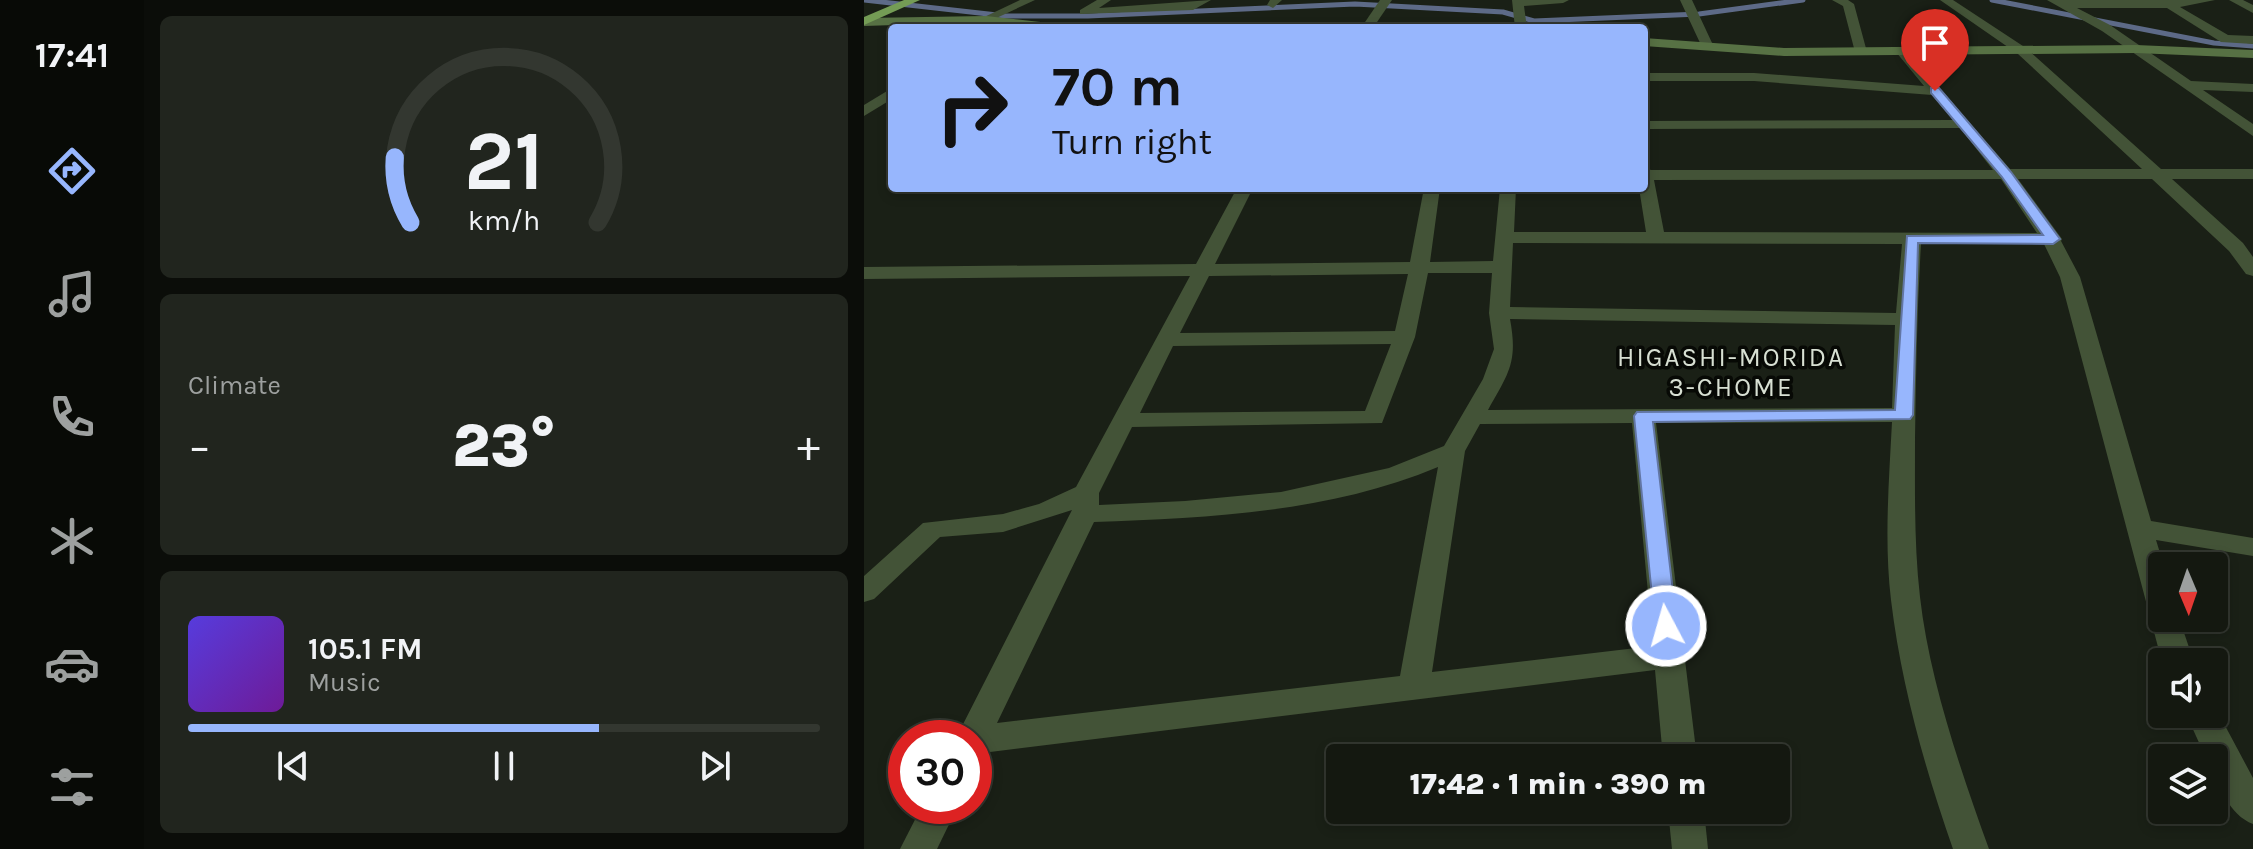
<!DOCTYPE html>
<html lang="en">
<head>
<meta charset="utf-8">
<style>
	body { margin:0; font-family:Karla,sans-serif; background:#21251e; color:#f1f3f6; height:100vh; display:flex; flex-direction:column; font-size:30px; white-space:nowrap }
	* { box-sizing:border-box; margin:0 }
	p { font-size:26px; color:#9da09f }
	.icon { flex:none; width:44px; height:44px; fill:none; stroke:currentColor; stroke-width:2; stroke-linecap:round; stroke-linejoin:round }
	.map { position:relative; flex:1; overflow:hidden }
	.panel { display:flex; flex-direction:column; gap:16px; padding:16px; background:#0b0d09; width:720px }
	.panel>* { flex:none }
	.hud { position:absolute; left:24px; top:24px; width:760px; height:168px; border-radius:8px; box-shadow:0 4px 12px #0003,0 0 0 2px #333730; background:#97b6fd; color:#111; overflow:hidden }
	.needle { width:52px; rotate:178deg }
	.buttons { position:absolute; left:1284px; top:552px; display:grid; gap:16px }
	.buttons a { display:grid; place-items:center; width:80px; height:80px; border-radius:8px; background:#141810; box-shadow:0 4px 12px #0003,0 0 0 2px #333730; font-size:40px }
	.speed { position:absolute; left:24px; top:720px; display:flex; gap:16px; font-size:40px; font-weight:700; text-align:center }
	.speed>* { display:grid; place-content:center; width:104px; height:104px; border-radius:50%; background:#141810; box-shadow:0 4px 12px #0003,0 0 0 2px #333730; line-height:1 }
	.speed .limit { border:12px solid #d22; background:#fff; color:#111 }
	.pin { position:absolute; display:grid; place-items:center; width:68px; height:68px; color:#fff; margin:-82px -34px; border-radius:50% 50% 50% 0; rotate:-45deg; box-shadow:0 0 8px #0007 }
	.pin .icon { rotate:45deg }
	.me { position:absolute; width:88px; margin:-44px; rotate:354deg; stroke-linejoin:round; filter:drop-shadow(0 0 6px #0008) }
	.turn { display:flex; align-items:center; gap:28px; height:168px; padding:0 32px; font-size:36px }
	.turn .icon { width:104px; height:104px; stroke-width:2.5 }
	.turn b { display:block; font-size:56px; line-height:68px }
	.big { font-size:60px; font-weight:800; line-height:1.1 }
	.panel .tile { flex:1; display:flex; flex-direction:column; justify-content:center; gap:12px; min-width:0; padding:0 28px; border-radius:12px; background:#21251e }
	.panel .dial { align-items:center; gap:0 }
	.dial svg { height:208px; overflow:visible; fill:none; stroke:#333730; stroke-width:7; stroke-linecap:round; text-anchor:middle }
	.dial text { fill:#f1f3f6; stroke:none }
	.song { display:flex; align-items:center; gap:24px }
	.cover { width:96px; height:96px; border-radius:12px; background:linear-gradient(135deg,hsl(250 70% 55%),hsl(280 70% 35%)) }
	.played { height:8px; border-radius:4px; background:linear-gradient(90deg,#97b6fd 65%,#333730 65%) }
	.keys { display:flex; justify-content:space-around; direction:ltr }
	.heat { display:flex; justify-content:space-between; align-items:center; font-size:44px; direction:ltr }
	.trip { position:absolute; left:462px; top:744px; width:464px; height:80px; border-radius:8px; background:#141810; box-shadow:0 4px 12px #0003,0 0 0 2px #333730; font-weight:800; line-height:80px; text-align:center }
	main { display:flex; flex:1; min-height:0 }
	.menu { display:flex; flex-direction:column; width:144px; justify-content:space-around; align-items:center; background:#080a06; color:#9da09f }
	.menu .icon { width:56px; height:56px }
	.menu .current { color:#97b6fd }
	.menu b { font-size:36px; color:#f1f3f6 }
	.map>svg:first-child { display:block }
</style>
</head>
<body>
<main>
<nav class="menu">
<b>17:41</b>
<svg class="icon current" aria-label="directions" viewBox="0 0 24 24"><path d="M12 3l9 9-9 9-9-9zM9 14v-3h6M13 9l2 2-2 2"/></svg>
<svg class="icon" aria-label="music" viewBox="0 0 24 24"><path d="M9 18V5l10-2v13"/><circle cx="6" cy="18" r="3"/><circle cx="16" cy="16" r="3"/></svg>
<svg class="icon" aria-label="phone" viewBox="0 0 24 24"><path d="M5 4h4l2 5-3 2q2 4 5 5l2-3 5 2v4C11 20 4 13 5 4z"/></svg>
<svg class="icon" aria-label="climate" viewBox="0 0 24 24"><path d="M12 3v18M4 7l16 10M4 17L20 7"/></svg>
<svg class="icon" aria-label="car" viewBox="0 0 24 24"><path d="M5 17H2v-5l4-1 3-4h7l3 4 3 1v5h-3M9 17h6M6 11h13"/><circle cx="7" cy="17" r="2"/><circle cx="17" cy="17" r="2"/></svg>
<svg class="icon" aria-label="filters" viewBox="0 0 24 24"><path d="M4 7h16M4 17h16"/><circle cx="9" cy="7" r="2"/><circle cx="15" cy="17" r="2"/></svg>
</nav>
<section class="panel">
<div class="tile dial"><svg viewBox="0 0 100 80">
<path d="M14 69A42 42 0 1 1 86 69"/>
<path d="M14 69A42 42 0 0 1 8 44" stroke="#97b6fd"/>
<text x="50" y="56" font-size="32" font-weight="700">21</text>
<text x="50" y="72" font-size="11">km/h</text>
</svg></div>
<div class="tile"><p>Climate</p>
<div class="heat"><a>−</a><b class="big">23°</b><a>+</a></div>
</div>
<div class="tile">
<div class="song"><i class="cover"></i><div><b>105.1 FM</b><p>Music</p></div></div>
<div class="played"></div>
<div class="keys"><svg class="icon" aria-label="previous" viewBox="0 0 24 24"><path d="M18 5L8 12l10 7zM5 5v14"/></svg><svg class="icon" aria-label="pause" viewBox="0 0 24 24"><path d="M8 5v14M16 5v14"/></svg><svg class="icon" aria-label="next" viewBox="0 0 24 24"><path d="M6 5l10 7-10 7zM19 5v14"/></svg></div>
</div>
</section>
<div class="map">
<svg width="1389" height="849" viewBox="0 0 1389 849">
	<rect width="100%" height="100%" fill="#1a2016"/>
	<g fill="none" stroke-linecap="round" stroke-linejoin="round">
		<g stroke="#5d6a87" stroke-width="5">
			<path d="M0,0L142,16H224L491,4L639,12L670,21L835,14L939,0"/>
			<path d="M1128,0L1350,43L1389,46"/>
		</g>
		<g fill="#435337" fill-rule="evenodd">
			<path d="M156,0H171L126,21L116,19Z"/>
			<path d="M233,0H247L235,8L347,0L329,10L216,14V10Z"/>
			<path d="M406,0H418L409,8L403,5Z"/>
			<path d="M516,0H528L509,28H497Z"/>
			<path d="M648,0H705L699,3L660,6L663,28H651Z"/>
			<path d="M816,0H828L849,45L847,48L837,45Z"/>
			<path d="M968,0H984L990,4L1003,52L1001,55L991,52L979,6Z"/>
			<path d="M1076,0H1089L1162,48L1297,169H1389V179H1308L1379,243L1389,257V276L1382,274L1365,251L1288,179H1154L1198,239L1197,241L1216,277L1287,521L1389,538V556L1292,540L1300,566L1298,618H1315L1330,662H1298L1196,277L1180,244H1057C1053,309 1052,374 1051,439C1051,491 1050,545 1056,597C1065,678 1097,772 1125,849H1089C1061,769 1037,684 1027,600C1020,542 1025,480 1028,422L792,423L833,758H799L791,670L110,754V738H92L208,510L139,532L76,537L10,599L0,602V576L59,523L139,514L175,504L212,487L326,276L0,279V267L332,264L373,188H389L351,264L546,262L560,188H576L566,262L629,261L636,188H652L650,232H782L775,188H780V167L787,170H1129L1096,128L780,129V121L1089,120L1068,95L890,81H780V73H890L1060,86L1032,52L1038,48L1042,49L1146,169H1278L1154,54ZM1137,179L1173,233L800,232L790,180ZM649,243L1038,244L1032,313L646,307ZM564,273H628L625,313L630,349L619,379L580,446L525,468L417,492L321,501L235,505V493L268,427L518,423L551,337ZM544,274L531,331L316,333L345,276ZM646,319L1031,325L1028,408L624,410C645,373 654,362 646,319ZM527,344L501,411L276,413L309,346ZM768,423L789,646L568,672L601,451L616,424ZM574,467L536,676L133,723L230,522C345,518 467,512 574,467Z"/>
			<path d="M1183,0H1351L1316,7L1364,35L1389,36V44L1357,42L1303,8H1213L1246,25L1327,81L1389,84V92L1339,90L1389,124V136L1238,31Z"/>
			<path d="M1365,0H1379L1389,5V13Z"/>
			<path d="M28,88V99L0,116V105Z"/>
			<path d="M1350,705L1389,778V824C1365,815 1350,782 1350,758H1342L1322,714H1350Z"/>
			<path d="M58,806H94L73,849H36Z"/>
			<path d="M804,810H840L844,849H808Z"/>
		</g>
		<g fill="#577144" fill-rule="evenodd">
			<path d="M122,16L194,24L200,28H166L122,22L0,26V18Z"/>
			<path d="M780,38L920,48L1272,45L1389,50V58L1272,53L920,56L780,46Z"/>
		</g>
		<path fill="#749c55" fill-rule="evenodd" d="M40,0H56L0,25V17Z"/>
	</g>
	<path fill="#97b6fd" stroke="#6276a4" stroke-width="2" d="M1067,88H1075L1147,172L1196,239L1189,244L1054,243L1049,415L1046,419L789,422L813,626L810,632L802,634L794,632L791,626L770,416L773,412L1031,410L1043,236L1179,235L1138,177L1067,93Z"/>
	<g text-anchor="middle" stroke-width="7" stroke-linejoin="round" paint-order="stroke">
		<g font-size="26" letter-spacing="2" fill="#d8e0d3" stroke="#070905">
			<text x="867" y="366">HIGASHI-MORIDA<tspan x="867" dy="30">3-CHOME</tspan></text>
		</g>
	</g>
</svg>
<div class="buttons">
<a><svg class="needle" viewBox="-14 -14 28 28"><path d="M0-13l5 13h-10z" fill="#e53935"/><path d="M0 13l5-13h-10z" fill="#9da09f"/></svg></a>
<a><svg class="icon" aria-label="sound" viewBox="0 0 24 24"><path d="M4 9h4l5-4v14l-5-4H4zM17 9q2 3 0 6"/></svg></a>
<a><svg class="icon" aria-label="layers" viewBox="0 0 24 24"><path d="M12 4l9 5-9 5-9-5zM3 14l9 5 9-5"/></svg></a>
</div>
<div class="speed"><div class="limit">30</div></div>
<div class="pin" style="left:1071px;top:91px;background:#d93025"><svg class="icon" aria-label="arrive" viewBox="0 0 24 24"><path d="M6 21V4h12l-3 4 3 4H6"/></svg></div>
<svg class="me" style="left:802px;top:626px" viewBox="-20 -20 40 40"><circle r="17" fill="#97b6fd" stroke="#fff" stroke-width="3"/><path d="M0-11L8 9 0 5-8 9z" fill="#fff"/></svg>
<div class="trip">17:42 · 1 min · 390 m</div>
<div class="hud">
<div class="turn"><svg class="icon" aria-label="right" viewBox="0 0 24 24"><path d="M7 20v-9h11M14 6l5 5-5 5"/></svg><div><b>70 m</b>Turn right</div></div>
</div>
</div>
</main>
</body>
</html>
